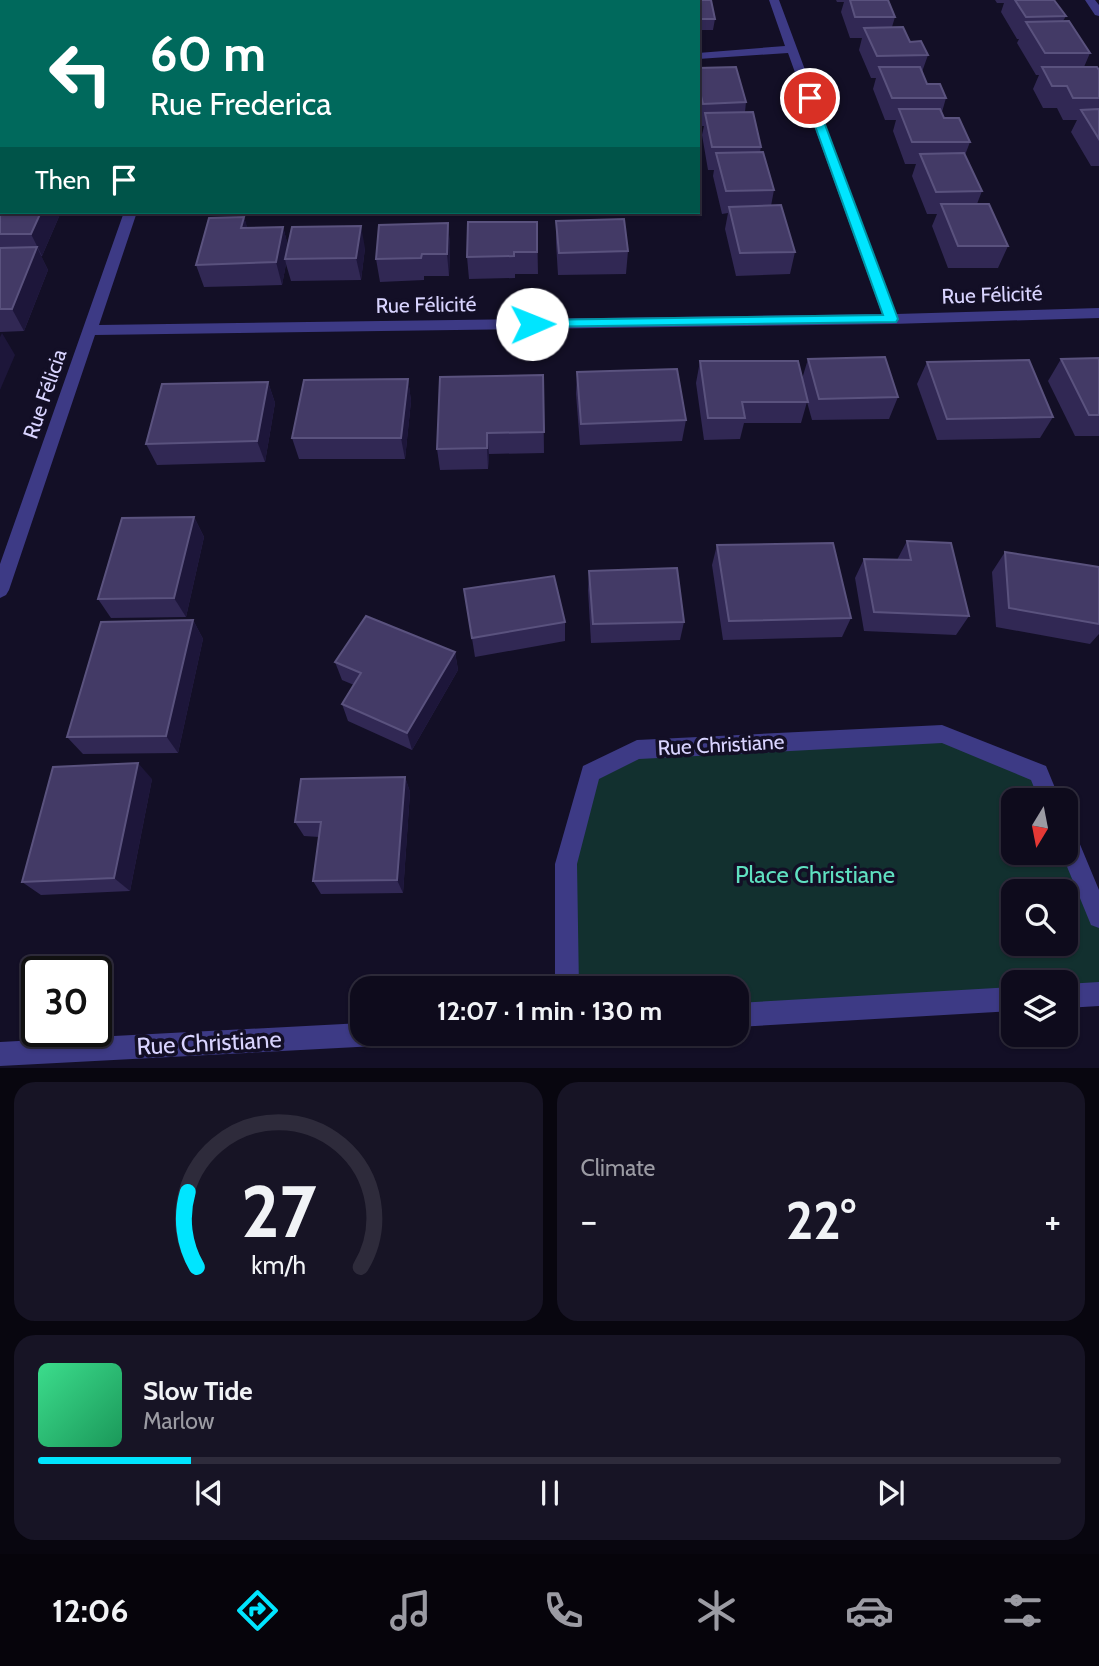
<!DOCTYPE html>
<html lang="en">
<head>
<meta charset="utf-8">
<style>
	body { margin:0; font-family:Cabin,sans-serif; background:#171425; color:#f1f3f6; height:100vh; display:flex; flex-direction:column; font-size:26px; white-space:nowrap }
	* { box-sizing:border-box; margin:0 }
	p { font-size:23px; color:#9b9ba3 }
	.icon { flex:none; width:38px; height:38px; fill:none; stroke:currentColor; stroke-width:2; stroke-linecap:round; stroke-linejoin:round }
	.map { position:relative; height:1068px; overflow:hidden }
	.sheet { display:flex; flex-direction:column; gap:14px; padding:14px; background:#08060f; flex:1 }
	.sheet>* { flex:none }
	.hud { position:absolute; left:0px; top:0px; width:700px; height:214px; box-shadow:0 2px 5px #0004,0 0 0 2px #2e2b3b; background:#00695c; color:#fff; overflow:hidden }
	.needle { width:46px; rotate:190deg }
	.fabs { position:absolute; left:1001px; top:788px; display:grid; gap:14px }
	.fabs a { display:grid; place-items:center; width:77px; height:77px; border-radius:14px; background:#0e0b1c; box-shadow:0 2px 5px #0004,0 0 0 2px #2e2b3b; font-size:35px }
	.speed { position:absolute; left:21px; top:956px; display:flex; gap:14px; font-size:35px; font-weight:700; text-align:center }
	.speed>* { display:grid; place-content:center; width:91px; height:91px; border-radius:50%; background:#0e0b1c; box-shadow:0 2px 5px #0004,0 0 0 2px #2e2b3b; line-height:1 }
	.speed .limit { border:4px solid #111; border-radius:10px; background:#fff; color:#111 }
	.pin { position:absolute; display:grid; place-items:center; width:60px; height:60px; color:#fff; margin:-30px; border:4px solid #fff; border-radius:50%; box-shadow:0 2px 7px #0007 }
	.me { position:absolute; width:77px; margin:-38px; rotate:89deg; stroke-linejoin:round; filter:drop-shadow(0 0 5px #0008) }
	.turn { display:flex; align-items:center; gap:24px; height:147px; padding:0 35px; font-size:32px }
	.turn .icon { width:91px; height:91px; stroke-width:2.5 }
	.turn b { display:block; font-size:49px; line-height:60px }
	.then { display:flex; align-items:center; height:66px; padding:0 35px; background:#0003; gap:14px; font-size:26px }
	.big { font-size:52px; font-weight:800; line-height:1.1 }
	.sheet .card { flex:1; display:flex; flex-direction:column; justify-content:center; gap:10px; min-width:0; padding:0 24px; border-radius:21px; background:#171425 }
	.sheet .dial { align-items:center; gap:0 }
	.dial svg { height:182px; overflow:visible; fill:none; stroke:#2e2b3b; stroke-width:7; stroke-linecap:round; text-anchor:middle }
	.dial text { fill:#f1f3f6; stroke:none }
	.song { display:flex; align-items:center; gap:21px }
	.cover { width:84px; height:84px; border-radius:10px; background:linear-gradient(135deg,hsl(150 70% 55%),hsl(150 70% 35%)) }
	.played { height:7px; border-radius:4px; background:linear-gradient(90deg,#00e5ff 15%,#2e2b3b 15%) }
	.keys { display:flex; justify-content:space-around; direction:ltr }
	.heat { display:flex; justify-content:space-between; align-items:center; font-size:38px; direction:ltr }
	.sheet .tiles { flex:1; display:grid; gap:14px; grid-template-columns:1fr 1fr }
	.card:last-child { grid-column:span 2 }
	.trip { position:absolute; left:350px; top:976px; width:399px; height:70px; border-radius:21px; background:#0e0b1c; box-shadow:0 2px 5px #0004,0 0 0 2px #2e2b3b; font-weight:800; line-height:70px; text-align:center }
	.tab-bar { display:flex; height:112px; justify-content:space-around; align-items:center; background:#06040b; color:#9b9ba3 }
	.tab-bar .icon { width:49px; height:49px }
	.tab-bar .on { color:#00e5ff }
	.tab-bar b { font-size:32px; color:#f1f3f6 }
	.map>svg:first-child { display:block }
</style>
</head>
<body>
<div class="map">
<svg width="1099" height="1068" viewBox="0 0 1099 1068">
	<rect width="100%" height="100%" fill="#130f26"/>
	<path fill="#12302f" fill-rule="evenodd" d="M942,734L1039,773L1050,800H1013V852H1066V838L1099,917V994L1066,996V982H1013V999L737,1015V989H567L566,864L590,773L637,750ZM1013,891H1066V943H1013Z"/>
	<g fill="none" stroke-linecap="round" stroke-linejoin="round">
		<g fill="#3d3a85" fill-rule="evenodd">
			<rect x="198" y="0" width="10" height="2"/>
			<path d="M769,0H779L896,314L1099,308V318L891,324L95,335L9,590L6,595L0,598V564L124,212H137L99,325L882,314L788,53L698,59V53L785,46Z"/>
			<path d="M1085,0H1095L1099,5V16L1095,15Z"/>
			<path d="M942,725L1046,766L1060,800H1039L1031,780L942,743L639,759L599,779L577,864L579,989H555V864L583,766L637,740Z"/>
			<path d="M1066,827L1074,830L1099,890V928L1091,925L1061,852H1066Z"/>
			<path d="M1099,982V1006L1066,1008V984Z"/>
			<path d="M1013,987V1011L737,1027V1003Z"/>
			<path d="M362,1023V1034H388L384,1042L376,1046L0,1066V1042Z"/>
		</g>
	</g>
	<g fill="#312854">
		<path d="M278,0H296L295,2H278Z"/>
		<path d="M671,0H711L715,19L713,30H698V2H671Z"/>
		<path d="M836,0H888L895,17L892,27L928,55L922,72L927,84L946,98L942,112L944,118L970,142L965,155L982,191L977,204L1008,246L998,268H948L932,226L937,214H927L912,176L916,164H905L893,131L896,120H885L873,89L876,78H871L859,50L862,38H850L841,12L844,2H837Z"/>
		<path d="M995,0H1054L1066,16L1063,21L1090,53L1084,67L1099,70V166H1091L1071,132L1077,120H1063L1057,108H1043L1033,89L1039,75H1036L1017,43L1019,39H1017L1001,12L1004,3H997Z"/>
		<path d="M698,68L746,102L745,112L761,147L760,152L774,190L771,206L795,252L790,274L736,276L725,229L728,213L722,214L713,176L714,170H708L702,135L704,126H700L698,118Z"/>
		<path d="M0,194L2,212H61L42,256H41L48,270L24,331L0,332Z"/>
		<path d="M244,217L247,228L283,227L288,246L365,248L361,280L291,281L286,264L282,285L204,287L196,265Z"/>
		<path d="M556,221L628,251L626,274L558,275L556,243Z"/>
		<path d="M537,222L538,274H515V278L469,279L467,257Z"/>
		<path d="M448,223L450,246L449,276H424V280L380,282L376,259Z"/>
		<path d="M1099,358V436H1075L1048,381L1061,359Z"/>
		<path d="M808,359L898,397L889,419L812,420L807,402L801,423H744L740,439L704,440L696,383L700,361L802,379Z"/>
		<path d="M927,362L1053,417L1040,438L937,440L917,384Z"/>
		<path d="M577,372L686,420L682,441L580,445L576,394Z"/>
		<path d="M543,375L544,453L489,454L488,469L440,470L437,449Z"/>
		<path d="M408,379L411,401L405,459H299L292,438Z"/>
		<path d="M268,382L275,403L265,462L157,465L146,444Z"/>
		<path d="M194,517L204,537L186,617L111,618L98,599Z"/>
		<path d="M907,541L969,616L956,635L864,631L855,578L864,559L897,560Z"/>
		<path d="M717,545L851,618L842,637L723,640L712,565Z"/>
		<path d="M1005,552L1099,624V634L1090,644L996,627L992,572Z"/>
		<path d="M589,571L684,622L680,640L591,643L588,590Z"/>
		<path d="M464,589L565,622V641L475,657Z"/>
		<path d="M193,620L203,639L178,753L83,754L67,737Z"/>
		<path d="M455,652L458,670L412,750L348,721L342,704L354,685L342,680L335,662Z"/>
		<path d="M405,777L410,792L403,893L321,894L313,881L319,837L304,836L295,822Z"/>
		<path d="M152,779L130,891L41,895L22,882Z"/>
	</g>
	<g fill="#1d163a">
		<path d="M130,0H147V2L129,1Z"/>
		<path d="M41,212H61L42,256L31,234Z"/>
		<path d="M244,217L251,239L241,228Z"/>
		<path d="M448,223L450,246L449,276L447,254Z"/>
		<path d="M361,226L365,248L361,280L356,258Z"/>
		<path d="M283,227L289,249L285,259L286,264L282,285L276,262Z"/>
		<path d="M37,247L48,270L24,331L12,309Z"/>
		<path d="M2,333L15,355L0,390V337Z"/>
		<path d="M408,379L411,401L405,459L401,438Z"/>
		<path d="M268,382L275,403L265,462L257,441Z"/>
		<path d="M487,433L489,454L488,469L487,448Z"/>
		<path d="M194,517L204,537L186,617L174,598Z"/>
		<path d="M193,620L203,639L178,753L166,736Z"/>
		<path d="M455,652L458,670L412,750L407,733Z"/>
		<path d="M138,763L152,779L130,891L114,878Z"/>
		<path d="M405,777L410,792L403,893L397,880Z"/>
	</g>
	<g fill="#433a66" stroke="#5a527e" stroke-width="2">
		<path d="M90,0H130L129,1L89,2Z"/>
		<path d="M438,0H441V2L419,1Z"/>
		<path d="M537,0H603L604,2H538Z"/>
		<path d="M673,0H711L715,19H698V2H673Z"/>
		<path d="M850,0H888L895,17H855Z"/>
		<path d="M1015,0H1054L1066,16L1026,17Z"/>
		<path d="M1069,21L1090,53H1045L1026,22Z"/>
		<path d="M903,27L910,42L921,41L928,55L877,56L864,28Z"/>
		<path d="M736,67L746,102L703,104L698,84V68Z"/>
		<path d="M879,67H920L927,84H940L946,98H892Z"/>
		<path d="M1042,67H1097L1099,70V98H1073L1067,86H1052Z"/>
		<path d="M899,109H940L944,118H959L970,142H912Z"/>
		<path d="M1099,109V139L1081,110Z"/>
		<path d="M753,112L761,147H712L705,113Z"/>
		<path d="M763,152L774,190L726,191L716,153Z"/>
		<path d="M964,153L982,191L936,192L920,154Z"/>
		<path d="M2,190V212H41L31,234H0V194Z"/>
		<path d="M941,204H989L1008,246H958Z"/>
		<path d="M781,205L795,252L740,253L729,207Z"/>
		<path d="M244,217L241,228L283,227L276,262L196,265L209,218Z"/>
		<path d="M624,219L628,251L559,253L556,221Z"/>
		<path d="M468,222H537V252H514V256L467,257Z"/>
		<path d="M448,223L447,254H422L421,258L376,259L379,225Z"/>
		<path d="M361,226L356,258L285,259L292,227Z"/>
		<path d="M37,247L12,309H0V248Z"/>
		<path d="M885,357L898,397L819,399L808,359Z"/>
		<path d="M1099,358V415H1089L1061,359Z"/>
		<path d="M1029,360L1053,417L947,419L927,362Z"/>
		<path d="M700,361H798L808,402H742L745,418H708Z"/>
		<path d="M677,369L686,420L581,424L577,372Z"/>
		<path d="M543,375L544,432L487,433V448L437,449L440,377Z"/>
		<path d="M408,379L401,438H292L304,380Z"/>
		<path d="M268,382L257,441L146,444L162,384Z"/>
		<path d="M194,517L174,598L98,599L122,518Z"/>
		<path d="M907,541L951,543L969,616L874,612L864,559L911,560Z"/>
		<path d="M833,543L851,618L729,621L717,545Z"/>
		<path d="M1005,552L1099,567V624L1009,608Z"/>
		<path d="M677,568L684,622L593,624L589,571Z"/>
		<path d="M554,576L565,622L472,638L464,589Z"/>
		<path d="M366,616L455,652L407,733L342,704L361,673L335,662Z"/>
		<path d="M193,620L166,736L67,737L101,622Z"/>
		<path d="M138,763L114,878L22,882L53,767Z"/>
		<path d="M405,777L397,880L313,881L321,822H295L301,779Z"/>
	</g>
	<path fill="#00e5ff" stroke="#0095a6" stroke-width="2" d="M810,95L815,98L898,319L896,322L527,327L525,324L532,320L883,315L805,98Z"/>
	<g text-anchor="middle" stroke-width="7" stroke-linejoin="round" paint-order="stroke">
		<g font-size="21" fill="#d9d4ff" stroke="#130f26">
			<text transform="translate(992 295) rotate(-2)" y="7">Rue Félicité</text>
			<text transform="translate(426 305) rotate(-1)" y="7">Rue Félicité</text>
			<text transform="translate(45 394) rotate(-71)" y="7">Rue Félicia</text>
			<text transform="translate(721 745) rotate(-3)" y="7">Rue Christiane</text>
		</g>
		<g font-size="24" fill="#5fe0c0" stroke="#130f26">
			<text x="815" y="883">Place Christiane</text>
		</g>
		<g font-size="24" fill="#d9d4ff" stroke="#130f26">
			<text transform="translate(209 1043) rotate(-3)" y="8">Rue Christiane</text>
		</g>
	</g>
</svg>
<div class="fabs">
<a><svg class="needle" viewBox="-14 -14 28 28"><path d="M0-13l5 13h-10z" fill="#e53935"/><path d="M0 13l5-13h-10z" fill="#9b9ba3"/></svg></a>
<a><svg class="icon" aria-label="search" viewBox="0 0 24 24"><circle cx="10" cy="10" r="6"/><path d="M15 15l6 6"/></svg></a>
<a><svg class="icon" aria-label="layers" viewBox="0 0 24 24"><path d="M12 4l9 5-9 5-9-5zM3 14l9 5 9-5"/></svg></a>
</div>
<div class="speed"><div class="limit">30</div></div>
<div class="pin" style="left:810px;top:98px;background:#d93025"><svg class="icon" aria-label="arrive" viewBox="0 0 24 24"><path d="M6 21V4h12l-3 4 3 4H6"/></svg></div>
<svg class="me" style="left:532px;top:324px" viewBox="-20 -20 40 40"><circle r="19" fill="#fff"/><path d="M0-13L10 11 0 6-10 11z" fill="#00e5ff"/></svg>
<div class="trip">12:07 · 1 min · 130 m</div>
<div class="hud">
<div class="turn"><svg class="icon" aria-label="left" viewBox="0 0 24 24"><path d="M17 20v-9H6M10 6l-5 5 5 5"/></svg><div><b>60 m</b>Rue Frederica</div></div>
<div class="then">Then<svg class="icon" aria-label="arrive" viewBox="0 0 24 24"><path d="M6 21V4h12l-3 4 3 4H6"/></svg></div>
</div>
</div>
<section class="sheet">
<div class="tiles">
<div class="card dial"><svg viewBox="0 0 100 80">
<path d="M14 69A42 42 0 1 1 86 69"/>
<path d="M14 69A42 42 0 0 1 10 36" stroke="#00e5ff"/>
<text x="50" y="56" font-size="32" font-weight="700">27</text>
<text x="50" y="72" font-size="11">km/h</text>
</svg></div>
<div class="card"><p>Climate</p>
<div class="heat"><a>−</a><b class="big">22°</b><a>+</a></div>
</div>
<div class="card">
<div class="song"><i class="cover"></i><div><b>Slow Tide</b><p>Marlow</p></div></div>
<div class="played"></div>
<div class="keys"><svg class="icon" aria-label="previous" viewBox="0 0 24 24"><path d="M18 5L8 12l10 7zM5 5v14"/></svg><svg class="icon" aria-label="pause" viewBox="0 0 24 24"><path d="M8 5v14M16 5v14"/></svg><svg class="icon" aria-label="next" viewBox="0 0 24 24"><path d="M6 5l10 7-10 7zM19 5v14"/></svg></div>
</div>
</div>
</section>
<nav class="tab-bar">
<b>12:06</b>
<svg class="icon on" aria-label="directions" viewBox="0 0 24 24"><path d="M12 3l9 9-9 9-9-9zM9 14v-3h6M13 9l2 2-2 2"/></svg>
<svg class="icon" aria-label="music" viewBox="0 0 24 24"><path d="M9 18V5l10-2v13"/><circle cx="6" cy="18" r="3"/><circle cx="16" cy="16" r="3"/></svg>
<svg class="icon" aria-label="phone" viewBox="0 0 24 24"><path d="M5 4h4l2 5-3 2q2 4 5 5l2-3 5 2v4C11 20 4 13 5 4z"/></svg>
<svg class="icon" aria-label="climate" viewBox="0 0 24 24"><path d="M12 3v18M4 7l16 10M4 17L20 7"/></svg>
<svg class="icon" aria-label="car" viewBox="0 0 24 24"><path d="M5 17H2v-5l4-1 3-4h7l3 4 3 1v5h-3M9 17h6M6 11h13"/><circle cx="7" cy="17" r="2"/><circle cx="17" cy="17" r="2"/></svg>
<svg class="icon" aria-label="filters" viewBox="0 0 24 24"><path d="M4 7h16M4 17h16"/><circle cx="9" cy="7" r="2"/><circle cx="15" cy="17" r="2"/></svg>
</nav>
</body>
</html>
